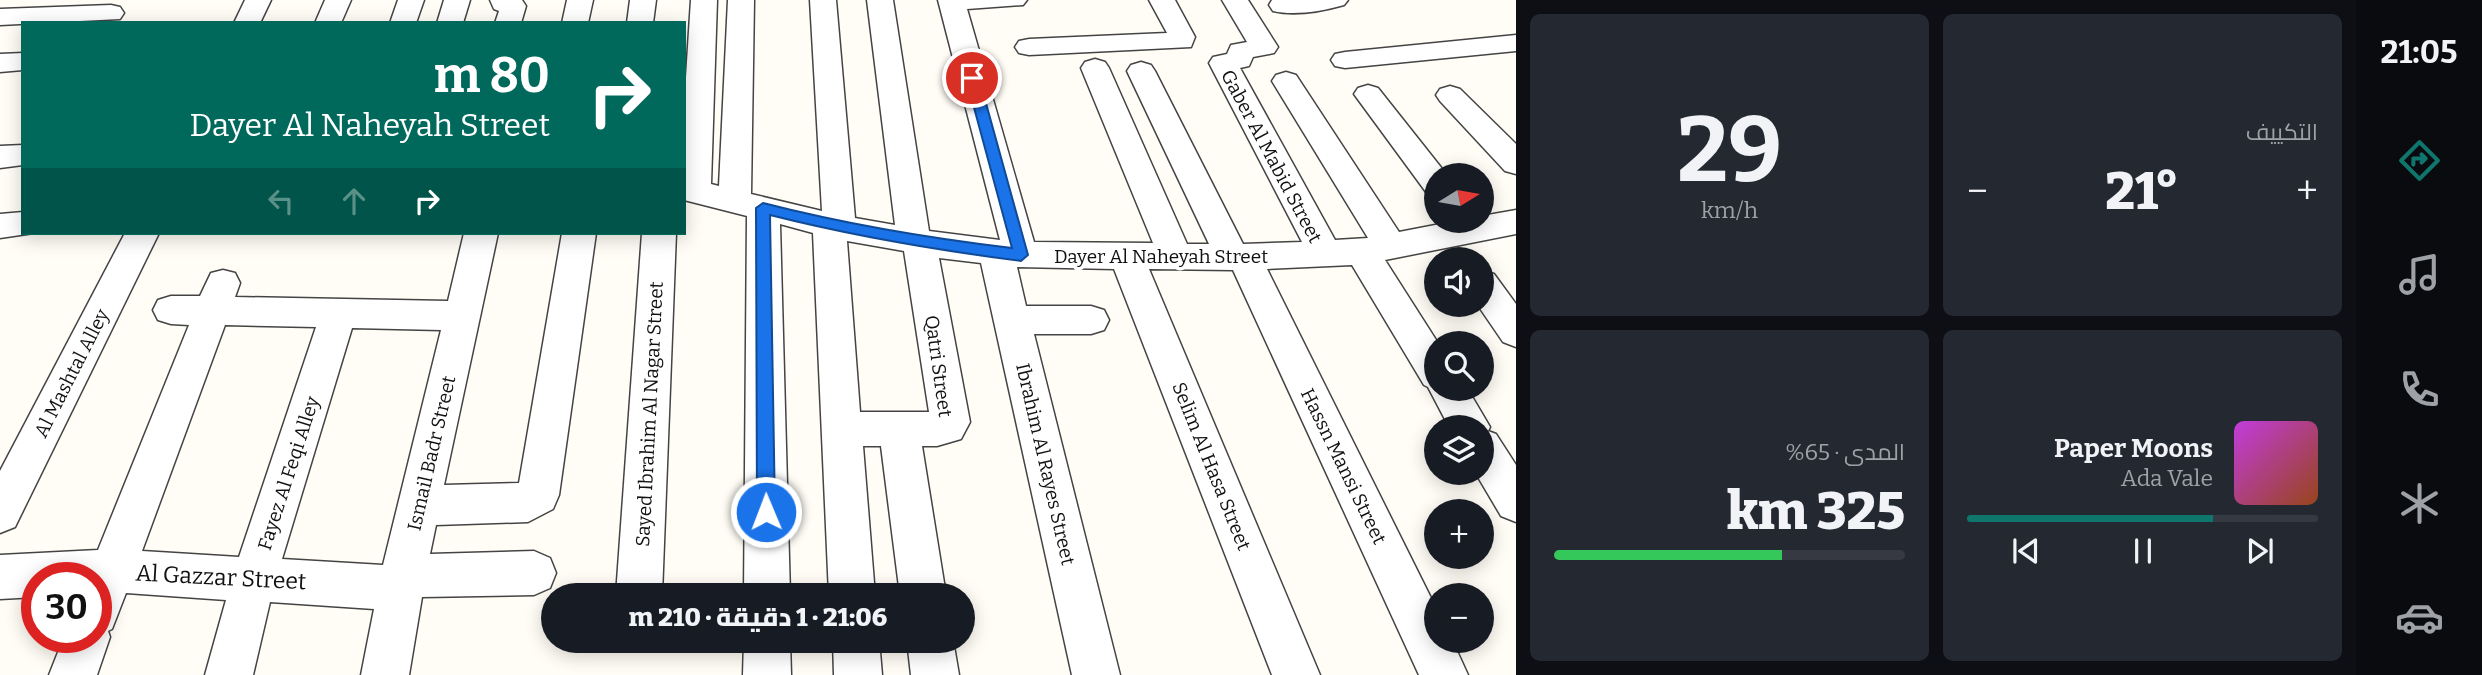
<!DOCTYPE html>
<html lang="ar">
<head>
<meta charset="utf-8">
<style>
	body { margin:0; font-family:Bitter,Cairo,serif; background:#242831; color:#f1f3f6; direction:rtl; height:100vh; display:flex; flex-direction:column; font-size:26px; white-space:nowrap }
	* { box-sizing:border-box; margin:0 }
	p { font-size:23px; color:#9ea1a6 }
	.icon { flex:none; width:38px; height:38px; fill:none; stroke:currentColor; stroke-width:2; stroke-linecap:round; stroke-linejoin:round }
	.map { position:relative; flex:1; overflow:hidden; direction:ltr }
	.panel { display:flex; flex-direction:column; gap:14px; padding:14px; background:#0d0f14; width:840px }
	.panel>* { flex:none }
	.hud { position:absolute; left:21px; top:21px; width:665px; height:214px; border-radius:0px; box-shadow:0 4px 18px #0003; direction:rtl; background:#00695c; color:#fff; overflow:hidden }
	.needle { width:46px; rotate:79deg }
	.buttons { position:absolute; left:1424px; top:163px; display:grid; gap:14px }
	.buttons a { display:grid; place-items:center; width:70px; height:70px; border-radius:50%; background:#171b24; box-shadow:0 4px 18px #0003; font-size:35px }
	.speed { position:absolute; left:21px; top:562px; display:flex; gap:14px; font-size:35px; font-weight:700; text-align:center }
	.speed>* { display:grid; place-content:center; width:91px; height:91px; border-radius:50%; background:#171b24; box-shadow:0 4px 18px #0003; line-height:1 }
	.speed .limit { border:10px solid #d22; background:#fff; color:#111 }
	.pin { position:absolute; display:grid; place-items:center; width:60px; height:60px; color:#fff; margin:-30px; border:4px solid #fff; border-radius:50%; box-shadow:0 2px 7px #0007 }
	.me { position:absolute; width:77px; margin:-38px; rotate:359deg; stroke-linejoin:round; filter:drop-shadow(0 0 5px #0008) }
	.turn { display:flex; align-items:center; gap:24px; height:147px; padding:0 21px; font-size:32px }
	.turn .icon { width:91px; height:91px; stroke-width:2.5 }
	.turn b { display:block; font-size:49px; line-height:60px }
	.lanes { display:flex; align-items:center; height:66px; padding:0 21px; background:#0003; justify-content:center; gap:35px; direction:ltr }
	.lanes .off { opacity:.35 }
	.big { font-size:52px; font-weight:800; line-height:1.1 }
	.panel .tile { flex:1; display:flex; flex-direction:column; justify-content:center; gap:10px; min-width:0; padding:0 24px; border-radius:10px; background:#242831 }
	.panel .dial { align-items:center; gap:0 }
	.dial b { font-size:91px; line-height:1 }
	.song { display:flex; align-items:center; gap:21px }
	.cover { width:84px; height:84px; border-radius:10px; background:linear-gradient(135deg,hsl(290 70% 55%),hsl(20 70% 35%)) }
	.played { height:7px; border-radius:4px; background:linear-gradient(90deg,#0f766e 70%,#363941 70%) }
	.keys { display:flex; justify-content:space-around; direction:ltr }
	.heat { display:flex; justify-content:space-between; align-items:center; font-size:38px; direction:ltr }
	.charge { height:10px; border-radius:5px; background:linear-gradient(90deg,#34c759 65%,#363941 0) }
	.panel .tiles { flex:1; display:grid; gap:14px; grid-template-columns:repeat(2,1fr) }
	.trip { position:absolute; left:541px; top:583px; width:434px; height:70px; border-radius:35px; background:#171b24; box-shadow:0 4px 18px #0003; font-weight:800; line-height:70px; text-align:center; direction:rtl }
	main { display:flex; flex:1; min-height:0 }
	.tab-bar { display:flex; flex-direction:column; width:126px; justify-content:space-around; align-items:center; background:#090b0e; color:#9ea1a6 }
	.tab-bar .icon { width:49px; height:49px }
	.tab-bar .active { color:#0f766e }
	.tab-bar b { font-size:32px; color:#f1f3f6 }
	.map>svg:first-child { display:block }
</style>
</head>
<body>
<main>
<nav class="tab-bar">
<b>21:05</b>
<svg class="icon active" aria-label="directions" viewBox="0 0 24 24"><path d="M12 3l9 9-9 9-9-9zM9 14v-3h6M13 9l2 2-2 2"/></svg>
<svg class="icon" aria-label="music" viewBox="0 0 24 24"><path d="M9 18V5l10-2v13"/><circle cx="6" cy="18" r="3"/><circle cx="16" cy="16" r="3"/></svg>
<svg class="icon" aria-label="phone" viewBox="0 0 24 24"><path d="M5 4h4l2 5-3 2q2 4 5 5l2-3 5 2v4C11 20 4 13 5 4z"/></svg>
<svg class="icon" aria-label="climate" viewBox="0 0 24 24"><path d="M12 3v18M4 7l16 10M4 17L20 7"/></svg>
<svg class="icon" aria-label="car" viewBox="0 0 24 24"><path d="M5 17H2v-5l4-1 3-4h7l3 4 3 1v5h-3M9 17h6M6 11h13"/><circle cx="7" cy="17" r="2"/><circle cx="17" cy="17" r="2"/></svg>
</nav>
<section class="panel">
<div class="tiles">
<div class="tile"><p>التكييف</p>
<div class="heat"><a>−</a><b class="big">21°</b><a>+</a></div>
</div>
<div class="tile dial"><b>29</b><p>km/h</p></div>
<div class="tile">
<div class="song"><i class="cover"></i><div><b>Paper Moons</b><p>Ada Vale</p></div></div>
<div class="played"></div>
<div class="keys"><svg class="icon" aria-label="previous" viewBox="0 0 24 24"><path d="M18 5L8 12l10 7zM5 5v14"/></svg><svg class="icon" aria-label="pause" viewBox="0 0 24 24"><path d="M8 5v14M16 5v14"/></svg><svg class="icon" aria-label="next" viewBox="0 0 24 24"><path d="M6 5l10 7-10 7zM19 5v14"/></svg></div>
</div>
<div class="tile"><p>المدى · 65%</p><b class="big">325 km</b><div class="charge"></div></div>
</div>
</section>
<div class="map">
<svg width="1516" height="675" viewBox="0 0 1516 675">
	<rect width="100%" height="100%" fill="#fffdf5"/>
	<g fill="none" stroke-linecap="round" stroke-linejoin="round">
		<g stroke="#444" stroke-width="3">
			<g id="minor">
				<path d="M245,0H271L260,23H234Z"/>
				<path d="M325,0H351L341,23H315Z"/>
				<path d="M398,0H424L416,23H390Z"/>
				<path d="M444,0H470L463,23H437Z"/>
				<path d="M490,0H522L526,6L521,23H495L499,11L494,9Z"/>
				<path d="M567,0H593L588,23H562Z"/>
				<path d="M630,0H656L653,23H627Z"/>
				<path d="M691,0H717L711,184L719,186L728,0H754L751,194L822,211L810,0H836L855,218L895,225L867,0H893L929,231L1000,240L938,0H1027L1023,5L967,9L1034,242L1153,243L1081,68L1085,62L1095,59L1105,62L1109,68L1187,244H1209L1127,71L1131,65L1141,62L1151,65L1155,71L1243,244L1302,242L1209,63L1213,57L1227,54L1231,45L1247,42L1222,0H1248L1278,47L1274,53L1253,57L1249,66L1240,68L1335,240L1368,238L1272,81L1276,75L1286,72L1296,75L1399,232L1461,220H1482V216L1516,210V234L1385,260L1438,343L1437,388H1467L1490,427L1488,431L1496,434L1516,465V522L1501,516L1475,472H1482V427H1449L1428,387L1424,385L1352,265L1267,269L1437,610V640H1452L1468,675H1419L1233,270L1149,269L1320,675H1272L1114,269L1017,267L1026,306H1091L1104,310L1109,320L1104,330L1091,334H1034L1120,675H1072L981,263L939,258L970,422L961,439L937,446H922L946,595H900L881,446H863L875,595H829L813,233L780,224L790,595H744L747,216L684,200V108ZM847,241L904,251L929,412H860Z"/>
				<path d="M1149,0H1175L1195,37L1191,47L1029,55L1019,53L1015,47L1019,41L1029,39L1167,33Z"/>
				<path d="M1272,0H1348L1344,5C1323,11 1294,16 1273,11L1269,5Z"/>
				<path d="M111,5L120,7L124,13L120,19L0,25V9Z"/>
				<path d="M1516,35V51L1345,68L1335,66L1331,60L1335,54L1345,52Z"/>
				<path d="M23,53V70L0,72V54Z"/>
				<path d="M1368,85L1378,88L1447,175H1437V195L1426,192L1354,94L1358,88Z"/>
				<path d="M1450,86L1460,89L1516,144V174L1505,171L1440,101L1436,95L1440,89Z"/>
				<path d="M23,145V165L0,168V146Z"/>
				<path d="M23,212V233H34L0,238V214Z"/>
				<path d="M125,233H159L15,527L0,533V471Z"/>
				<path d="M464,233H498L444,485L519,483L562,233H596L559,495L553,509L528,522L436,525L430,554L534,551L550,558L556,573L550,588L534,595L422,597L409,675H361L374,609L270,602L253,675H205L226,600L126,593L112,629L108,631L110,637L97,675H49L64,637H96V578H37V597L0,599V555L98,550L189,325L171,324L158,320L153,310L158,300L171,296H200L211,273L223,270L235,273L240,283L235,297L448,301ZM225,325L316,327L239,557L142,551ZM352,328L441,330L383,565L282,559Z"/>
				<path d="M642,233H676L662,595H616Z"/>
				<path d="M1482,271L1494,274L1516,304V347L1503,342L1477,304H1482Z"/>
				<path d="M744,640H790L791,675H743Z"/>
				<path d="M833,640H879L882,675H834Z"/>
				<path d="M907,640H953L959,675H911Z"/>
			</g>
		</g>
		<use href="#minor" fill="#fff" fill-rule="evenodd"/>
	</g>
	<path fill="#1a73e8" stroke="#114b97" stroke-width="2" d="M972,74L979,78L1028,255L1021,261C936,250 853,236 770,215L775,512L772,518L766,521L759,518L757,512L756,208L763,203C845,224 927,238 1012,248L966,78Z"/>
	<g text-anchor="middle" stroke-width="7" stroke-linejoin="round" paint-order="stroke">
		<g font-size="19" fill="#111" stroke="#fff">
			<text transform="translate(1272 156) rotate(62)" y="7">Gaber Al Mabid Street</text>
			<text x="1161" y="263">Dayer Al Naheyah Street</text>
			<text transform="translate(939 366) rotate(82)" y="7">Qatri Street</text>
			<text transform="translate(71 373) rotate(-63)" y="7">Al Mashtal Alley</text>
			<text transform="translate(649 414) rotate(-87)" y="7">Sayed Ibrahim Al Nagar Street</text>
			<text transform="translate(431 453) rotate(-77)" y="7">Ismail Badr Street</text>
			<text transform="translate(1046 464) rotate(77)" y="7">Ibrahim Al Rayes Street</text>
			<text transform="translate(1212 466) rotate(68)" y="7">Selim Al Hasa Street</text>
			<text transform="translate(1344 466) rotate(64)" y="7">Hassn Mansi Street</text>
			<text transform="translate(288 473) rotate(-72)" y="7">Fayez Al Feqi Alley</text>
		</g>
		<g font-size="23" fill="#111" stroke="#fff">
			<text transform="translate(221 577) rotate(3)" y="8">Al Gazzar Street</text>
		</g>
	</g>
</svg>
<div class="buttons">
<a><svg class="needle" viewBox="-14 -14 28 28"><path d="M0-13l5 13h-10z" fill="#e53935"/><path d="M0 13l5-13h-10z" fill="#9ea1a6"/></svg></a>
<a><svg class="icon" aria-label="sound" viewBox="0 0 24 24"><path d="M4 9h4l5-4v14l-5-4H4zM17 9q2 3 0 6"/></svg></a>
<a><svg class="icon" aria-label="search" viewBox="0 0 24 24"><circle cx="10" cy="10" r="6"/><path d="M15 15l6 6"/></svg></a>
<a><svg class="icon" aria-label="layers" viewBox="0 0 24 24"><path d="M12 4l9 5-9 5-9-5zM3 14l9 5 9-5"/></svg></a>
<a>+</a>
<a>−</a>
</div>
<div class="speed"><div class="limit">30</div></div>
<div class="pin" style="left:972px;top:78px;background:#d93025"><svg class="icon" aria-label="arrive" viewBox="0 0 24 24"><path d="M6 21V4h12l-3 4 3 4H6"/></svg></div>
<svg class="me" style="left:766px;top:512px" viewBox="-20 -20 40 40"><circle r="17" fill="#1a73e8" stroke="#fff" stroke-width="3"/><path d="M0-11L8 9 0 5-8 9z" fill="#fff"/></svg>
<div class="trip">21:06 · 1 دقيقة · 210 m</div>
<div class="hud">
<div class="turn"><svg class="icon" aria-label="right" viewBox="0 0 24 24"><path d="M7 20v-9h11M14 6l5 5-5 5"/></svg><div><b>80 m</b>Dayer Al Naheyah Street</div></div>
<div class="lanes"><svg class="icon off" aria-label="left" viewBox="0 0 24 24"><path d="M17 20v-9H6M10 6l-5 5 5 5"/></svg><svg class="icon off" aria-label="ahead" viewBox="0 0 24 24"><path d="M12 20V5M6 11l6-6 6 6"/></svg><svg class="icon" aria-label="right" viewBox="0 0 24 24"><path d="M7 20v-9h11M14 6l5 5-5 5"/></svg></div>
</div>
</div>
</main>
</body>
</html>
